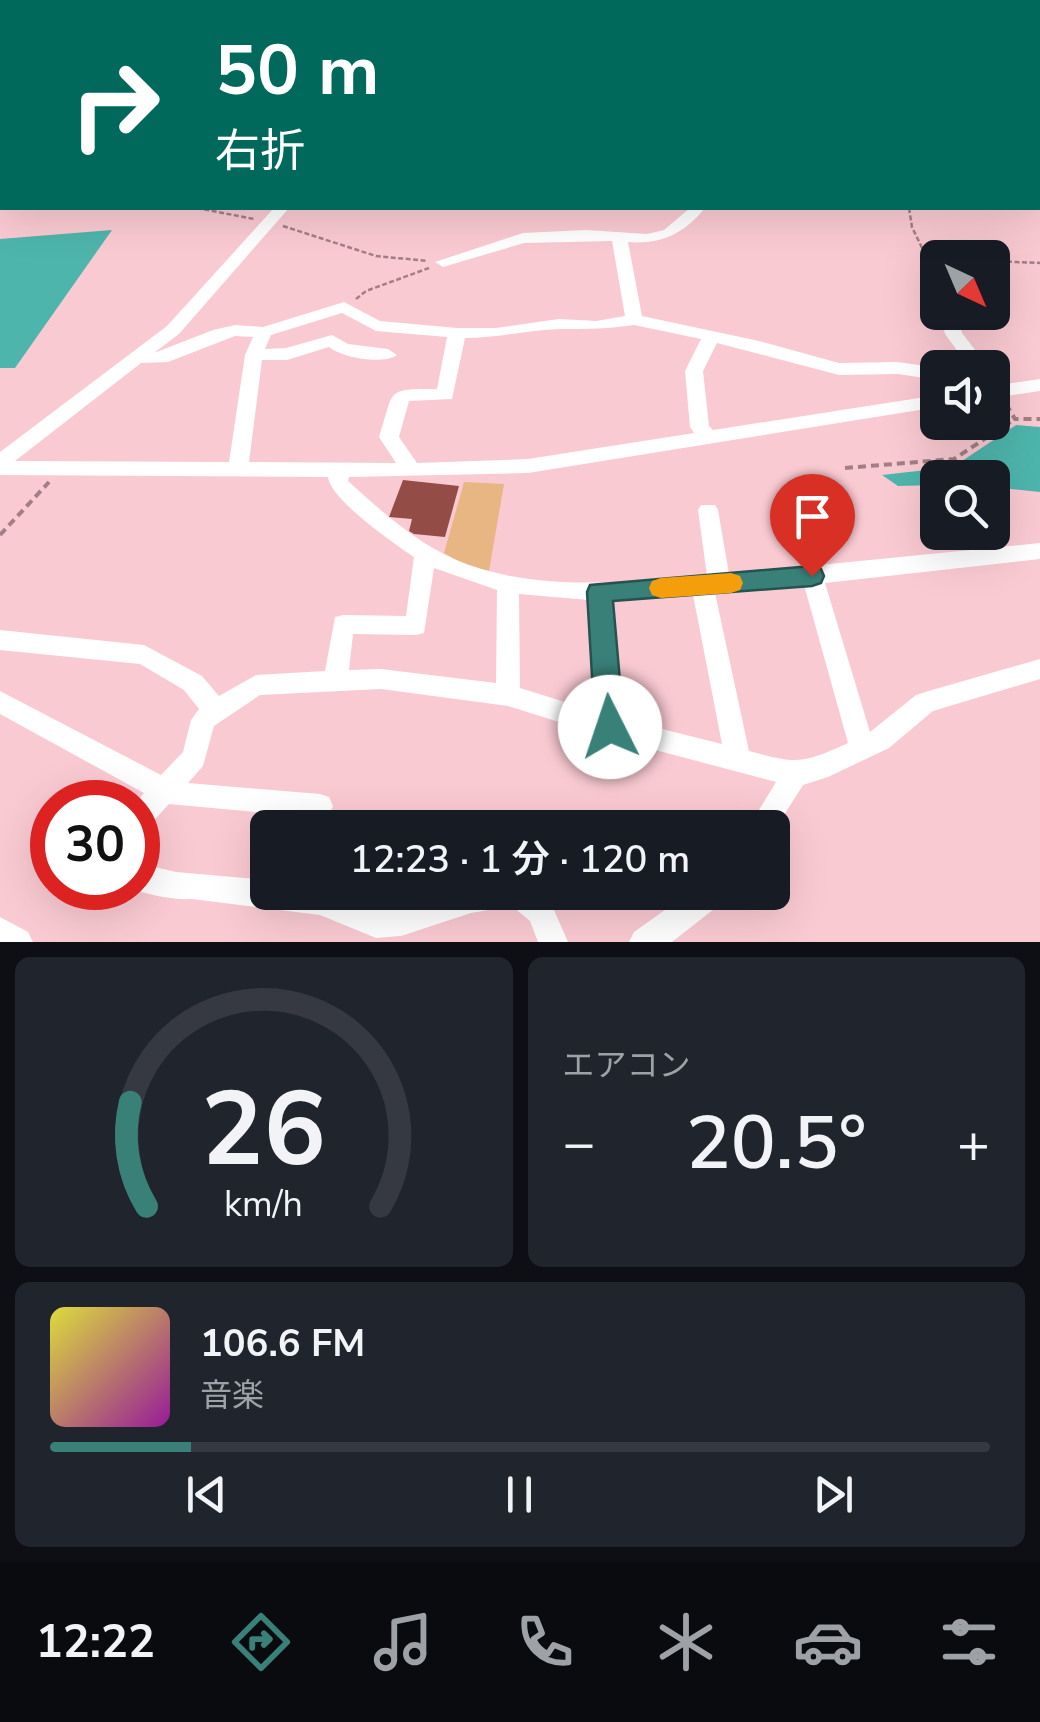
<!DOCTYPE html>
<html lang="ja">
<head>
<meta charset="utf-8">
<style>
	body { margin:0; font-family:"Nunito Sans","Noto Sans JP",sans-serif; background:#20242c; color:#f1f3f6; height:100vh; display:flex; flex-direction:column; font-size:38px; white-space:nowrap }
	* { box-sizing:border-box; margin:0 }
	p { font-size:32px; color:#9ea1a6 }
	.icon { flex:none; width:55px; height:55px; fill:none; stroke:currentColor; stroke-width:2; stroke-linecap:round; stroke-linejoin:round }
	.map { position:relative; height:942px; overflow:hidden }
	.sheet { display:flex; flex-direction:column; gap:15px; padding:15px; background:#0d0f14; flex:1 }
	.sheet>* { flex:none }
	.top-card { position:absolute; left:0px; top:0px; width:1040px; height:210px; box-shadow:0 10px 40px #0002; background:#00695c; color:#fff; overflow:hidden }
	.needle { width:65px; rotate:136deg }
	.tools { position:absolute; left:920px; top:240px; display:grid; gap:20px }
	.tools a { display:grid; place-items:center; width:90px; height:90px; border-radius:15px; background:#171b24; box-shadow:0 10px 40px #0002; font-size:50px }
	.speed { position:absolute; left:30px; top:780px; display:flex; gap:20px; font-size:50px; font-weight:700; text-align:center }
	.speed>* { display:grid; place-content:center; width:130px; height:130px; border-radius:50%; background:#171b24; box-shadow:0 10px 40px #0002; line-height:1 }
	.speed .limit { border:15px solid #d22; background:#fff; color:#111 }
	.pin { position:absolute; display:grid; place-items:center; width:85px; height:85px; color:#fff; margin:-102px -42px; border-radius:50% 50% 50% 0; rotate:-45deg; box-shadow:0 0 10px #0007 }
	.pin .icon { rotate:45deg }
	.me { position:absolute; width:110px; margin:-55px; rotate:356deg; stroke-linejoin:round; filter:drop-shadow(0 0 8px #0008) }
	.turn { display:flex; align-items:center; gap:35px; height:210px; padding:0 50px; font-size:45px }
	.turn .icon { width:130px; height:130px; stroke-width:2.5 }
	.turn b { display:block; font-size:70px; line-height:85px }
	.big { font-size:75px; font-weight:600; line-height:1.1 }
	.sheet .widget { flex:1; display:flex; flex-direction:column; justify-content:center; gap:15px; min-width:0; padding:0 35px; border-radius:15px; background:#20242c }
	.sheet .dial { align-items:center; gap:0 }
	.dial svg { height:260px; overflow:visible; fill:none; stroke:#363941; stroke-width:7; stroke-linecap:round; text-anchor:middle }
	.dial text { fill:#f1f3f6; stroke:none }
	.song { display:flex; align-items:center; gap:30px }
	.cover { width:120px; height:120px; border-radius:15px; background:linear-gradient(135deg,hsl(60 70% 55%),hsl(300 70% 35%)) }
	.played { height:10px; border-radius:5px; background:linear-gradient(90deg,#398079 15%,#363941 15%) }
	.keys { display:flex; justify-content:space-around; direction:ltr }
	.heat { display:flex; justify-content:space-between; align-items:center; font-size:55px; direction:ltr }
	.sheet .tiles { flex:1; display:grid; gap:15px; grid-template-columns:1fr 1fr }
	.widget:last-child { grid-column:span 2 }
	.trip { position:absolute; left:250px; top:810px; width:540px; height:100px; border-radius:15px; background:#171b24; box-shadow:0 10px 40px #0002; font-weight:600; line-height:100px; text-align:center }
	.dock { display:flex; height:160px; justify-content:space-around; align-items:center; background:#090b0e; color:#9ea1a6 }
	.dock .icon { width:70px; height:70px }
	.dock .on { color:#398079 }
	.dock b { font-size:45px; color:#f1f3f6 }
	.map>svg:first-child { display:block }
</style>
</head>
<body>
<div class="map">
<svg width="1040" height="942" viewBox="0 0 1040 942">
	<rect width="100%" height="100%" fill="#facad2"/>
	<path fill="#e7b682" d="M464,482L504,484L489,571L469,567L444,553Z"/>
	<path fill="#cc985f" d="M0,0H448L452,2H2V50Z"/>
	<g fill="#4eb5ac">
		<path d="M112,230L15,368H0V239Z"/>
		<path d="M1016,425L1040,427V492L993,487L992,478H938L937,485L898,486L882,475L953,467Z"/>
	</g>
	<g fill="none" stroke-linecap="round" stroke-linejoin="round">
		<path stroke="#4eb5ac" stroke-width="2.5" d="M963,0L967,2"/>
	</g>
	<path fill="#944d46" d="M403,480L459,486L445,537L414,534L409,531L412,519L389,517Z"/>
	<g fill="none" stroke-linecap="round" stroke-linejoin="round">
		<g stroke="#a37f85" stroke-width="2.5" stroke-dasharray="5 2.5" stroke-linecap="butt">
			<path d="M47,0L54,2"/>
			<path d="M753,0L759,2"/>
			<path d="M101,2L107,0"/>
			<path d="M197,208L254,219"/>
			<path d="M909,208L912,227L938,281"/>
			<path d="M283,226L376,256L428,261"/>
			<path d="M992,261L1040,263"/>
			<path d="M356,299L366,291L429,268"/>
		</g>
		<g stroke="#a37f85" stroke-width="4" stroke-dasharray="8 5" stroke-linecap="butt">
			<path d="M1006,404L1015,419H1040"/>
			<path d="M845,468L954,459L1015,419"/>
			<path d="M0,535L49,482"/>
		</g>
		<g fill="#fff" fill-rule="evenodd">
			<path d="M458,0H471L472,2H460Z"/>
			<path d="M862,0H875L876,2H864Z"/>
			<path d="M945,0H958L959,2H947Z"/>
			<path d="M0,53L2,54V60L0,61Z"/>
			<path d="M1038,62L1040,63V72L1038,71Z"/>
			<path d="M1038,105L1040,106V114L1038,113Z"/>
			<rect x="1038" y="167" width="2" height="8"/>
			<path d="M274,208H289L179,334L154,353L213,330L235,325L263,327L344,302L380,321L457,328H496L559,319L596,321L625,316L612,241L524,243L443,267L435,262L523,233L586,230L647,234L664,230L690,208H705C685,233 661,245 628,242L642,316L759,341L839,363L898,362L938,368V380L898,374L839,375L717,343L703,371L709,426L713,430L938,395V407L528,473L349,477L348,481C380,510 414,541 454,559C532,593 624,582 707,576L698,510L701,505H715L718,510L729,574L1040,543V559L825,583L870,732L916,695L925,692L1040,659V679L933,711L889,748L828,777L803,785L772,834V828H748L776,782L610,738L508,706L381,689L260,695L214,726L203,766L188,783L320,794L329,797L333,806L329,815L320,818L169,804L147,828L138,832L136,802L144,793L0,714V691L161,775L183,752L191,720L199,709L184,690L140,664L0,650V630L144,645L202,676L219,696L256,675L325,671L335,617L343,615L406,616L414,557C393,543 330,499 328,477L0,475V452L167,326ZM342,313L376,331L447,337L437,389C384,389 395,389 379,437L396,463L249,462L262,360H287L329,347C343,358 383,365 397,355L388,349L348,344L332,335L286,348L265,349L271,335ZM634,325L701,339L685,371L690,427L694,433L528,459L417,463L399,437L409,401L452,399L465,338C497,338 529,330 561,329C587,329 609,329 634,325ZM235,336L253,337L245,355L229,462L15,461L141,363L168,362ZM434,568L497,590L496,683L381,669L349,670L353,634L416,635L424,633ZM804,585L848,743C802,764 798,764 749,751L715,593ZM519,594L589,600L597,712L520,688ZM693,595L722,744L622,719L612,600Z"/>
			<path d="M940,312H957L962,333L989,368H970L945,334Z"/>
			<path d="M1040,379V391L992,398V386Z"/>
			<path d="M138,863L176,872L268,880V892H334L376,910L401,908L447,892H540L550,901L568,942H538L530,921L512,906L471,913L401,936L376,938L320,915L192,899C171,900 149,895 130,888H138Z"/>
			<path d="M690,892H727L723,902L672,942H629L634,932Z"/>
			<path d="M0,917L28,932L33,942H0Z"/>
		</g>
		<g fill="#fff" fill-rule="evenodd">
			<path d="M887,0H905L906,2H889Z"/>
			<path d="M1038,96L1040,97V109L1038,108Z"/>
		</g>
	</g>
	<path fill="#398079" stroke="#25534f" stroke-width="2.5" d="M812,566L821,569L824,576L821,583L812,586L613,601L624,727L620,736L610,740L599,736L595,727L587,592L590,585Z"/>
	<path fill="#f59e0b" d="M731,573L740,576L743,583L740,590L731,593L661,598L652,595L649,588L652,581L661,578Z"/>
</svg>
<div class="tools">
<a><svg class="needle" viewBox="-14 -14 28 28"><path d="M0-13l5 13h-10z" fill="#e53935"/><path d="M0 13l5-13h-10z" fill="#9ea1a6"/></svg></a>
<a><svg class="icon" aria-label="sound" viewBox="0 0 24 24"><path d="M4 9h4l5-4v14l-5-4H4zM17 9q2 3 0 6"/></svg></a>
<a><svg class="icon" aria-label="search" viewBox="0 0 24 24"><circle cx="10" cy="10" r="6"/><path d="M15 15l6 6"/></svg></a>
</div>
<div class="speed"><div class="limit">30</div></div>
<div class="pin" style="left:812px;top:576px;background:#d93025"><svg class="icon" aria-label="arrive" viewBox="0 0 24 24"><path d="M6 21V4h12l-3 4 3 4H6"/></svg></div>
<svg class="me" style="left:610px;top:727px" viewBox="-20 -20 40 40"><circle r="19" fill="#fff"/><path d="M0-13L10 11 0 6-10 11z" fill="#398079"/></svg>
<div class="trip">12:23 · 1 分 · 120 m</div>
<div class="top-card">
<div class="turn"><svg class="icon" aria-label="right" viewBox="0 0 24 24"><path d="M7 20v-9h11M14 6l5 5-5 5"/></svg><div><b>50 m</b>右折</div></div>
</div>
</div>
<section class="sheet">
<div class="tiles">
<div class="widget dial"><svg viewBox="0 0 100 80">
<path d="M14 69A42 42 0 1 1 86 69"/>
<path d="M14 69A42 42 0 0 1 9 37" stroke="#398079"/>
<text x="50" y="56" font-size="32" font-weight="700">26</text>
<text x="50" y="72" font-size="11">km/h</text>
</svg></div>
<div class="widget"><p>エアコン</p>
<div class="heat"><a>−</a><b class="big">20.5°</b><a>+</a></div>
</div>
<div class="widget">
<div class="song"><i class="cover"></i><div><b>106.6 FM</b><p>音楽</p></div></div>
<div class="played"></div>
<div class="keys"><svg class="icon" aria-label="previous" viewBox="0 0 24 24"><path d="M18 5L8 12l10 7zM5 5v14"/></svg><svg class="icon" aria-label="pause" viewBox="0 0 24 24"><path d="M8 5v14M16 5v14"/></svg><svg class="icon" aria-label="next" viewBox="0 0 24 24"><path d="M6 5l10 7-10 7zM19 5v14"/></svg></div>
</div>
</div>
</section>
<nav class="dock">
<b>12:22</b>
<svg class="icon on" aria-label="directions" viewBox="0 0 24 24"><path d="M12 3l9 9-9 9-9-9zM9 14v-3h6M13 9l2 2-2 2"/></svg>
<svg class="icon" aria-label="music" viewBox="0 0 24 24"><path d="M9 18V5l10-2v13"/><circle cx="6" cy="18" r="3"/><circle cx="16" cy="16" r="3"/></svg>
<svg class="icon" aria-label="phone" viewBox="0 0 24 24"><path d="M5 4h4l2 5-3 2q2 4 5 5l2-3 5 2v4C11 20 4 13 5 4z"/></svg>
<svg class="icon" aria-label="climate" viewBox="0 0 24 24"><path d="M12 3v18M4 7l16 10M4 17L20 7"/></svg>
<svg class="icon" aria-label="car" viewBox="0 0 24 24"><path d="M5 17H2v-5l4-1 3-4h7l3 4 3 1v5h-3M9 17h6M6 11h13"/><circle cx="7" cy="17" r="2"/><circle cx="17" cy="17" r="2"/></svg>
<svg class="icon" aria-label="filters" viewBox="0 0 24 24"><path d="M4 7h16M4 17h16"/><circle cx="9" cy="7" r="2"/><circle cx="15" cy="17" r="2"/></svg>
</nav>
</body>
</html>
